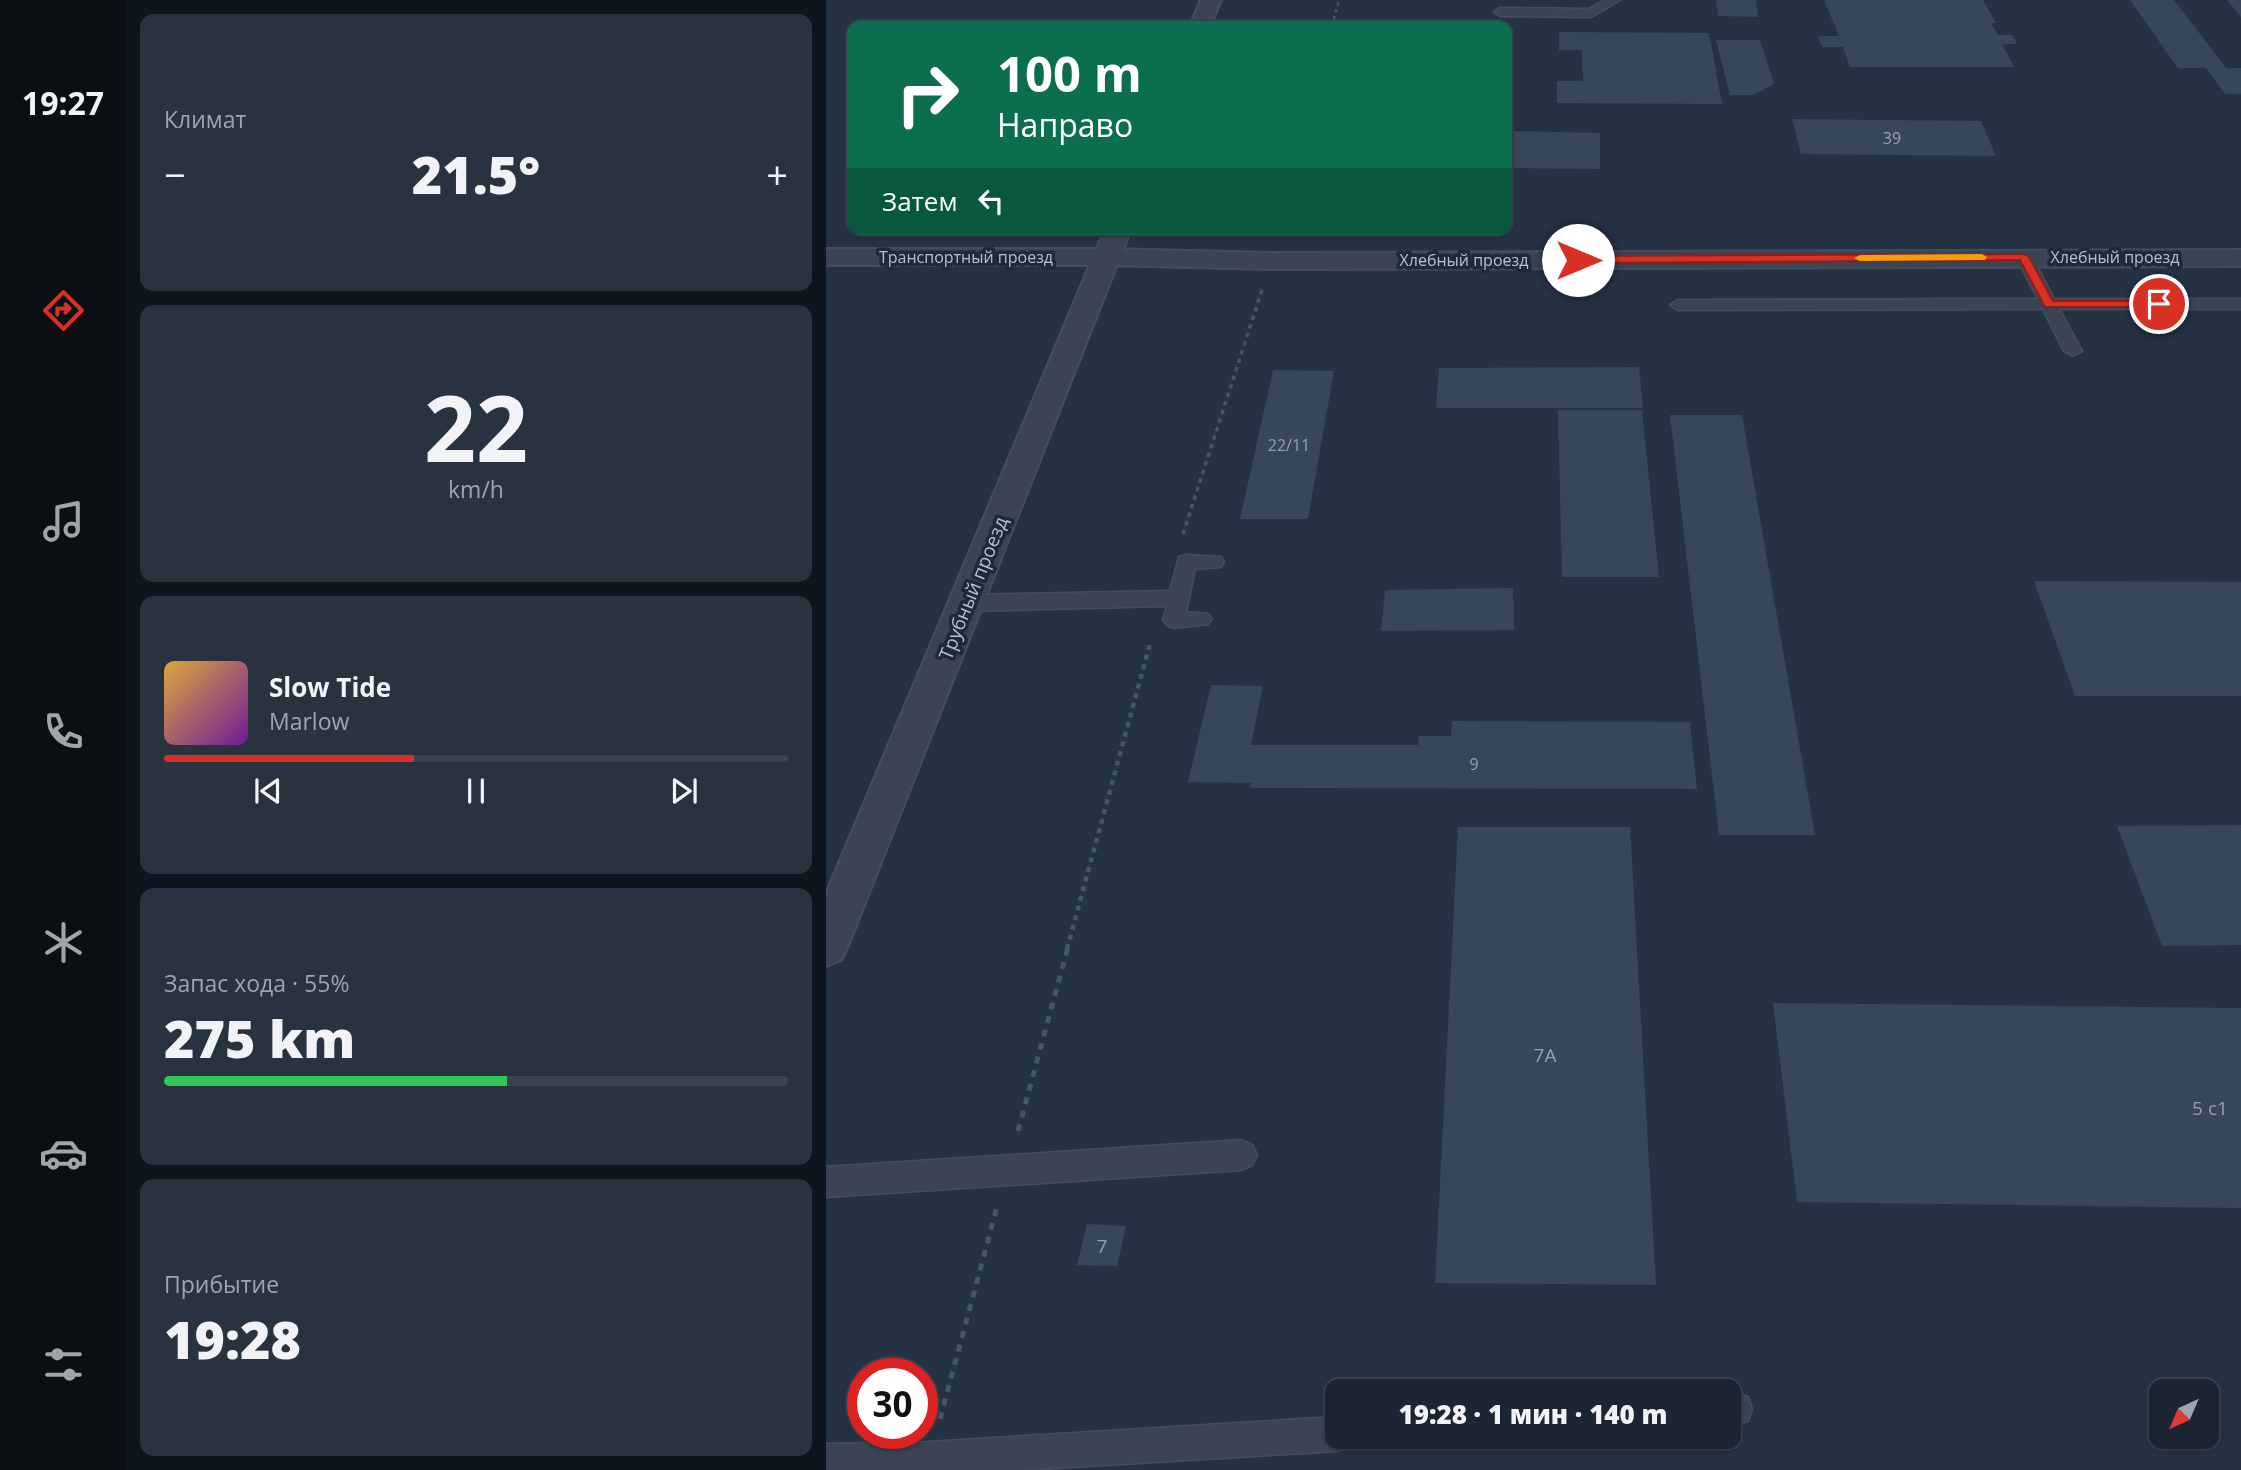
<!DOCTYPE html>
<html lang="ru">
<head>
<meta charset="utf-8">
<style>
	body { margin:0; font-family:"Open Sans",sans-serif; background:#29323f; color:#f1f3f6; height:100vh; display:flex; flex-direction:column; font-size:26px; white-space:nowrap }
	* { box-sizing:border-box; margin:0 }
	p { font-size:23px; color:#a0a5ac }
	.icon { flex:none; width:38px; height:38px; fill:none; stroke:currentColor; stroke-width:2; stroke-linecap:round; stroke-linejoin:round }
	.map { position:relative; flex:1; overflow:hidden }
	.details { display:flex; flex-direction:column; gap:14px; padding:14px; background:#0f151c; width:700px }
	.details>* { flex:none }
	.guide { position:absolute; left:21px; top:21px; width:665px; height:214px; border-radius:14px; box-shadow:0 2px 5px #0004,0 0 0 2px #3a434e; background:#0b6e4f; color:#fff; overflow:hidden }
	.needle { width:46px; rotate:224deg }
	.buttons { position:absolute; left:1323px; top:1379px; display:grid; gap:14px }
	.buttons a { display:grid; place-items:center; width:70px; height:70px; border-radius:14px; background:#1c2633; box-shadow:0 2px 5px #0004,0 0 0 2px #3a434e; font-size:35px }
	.speed { position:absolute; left:21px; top:1358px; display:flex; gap:14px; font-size:35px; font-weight:700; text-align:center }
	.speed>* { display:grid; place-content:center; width:91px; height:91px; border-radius:50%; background:#1c2633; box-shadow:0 2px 5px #0004,0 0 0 2px #3a434e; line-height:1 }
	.speed .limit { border:10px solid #d22; background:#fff; color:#111 }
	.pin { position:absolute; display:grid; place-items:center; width:60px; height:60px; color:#fff; margin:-30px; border:4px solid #fff; border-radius:50%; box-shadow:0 2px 7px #0007 }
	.me { position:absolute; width:77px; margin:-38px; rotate:90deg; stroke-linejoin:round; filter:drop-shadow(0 0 5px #0008) }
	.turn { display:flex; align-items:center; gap:24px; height:147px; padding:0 35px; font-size:32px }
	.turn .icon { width:91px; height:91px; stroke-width:2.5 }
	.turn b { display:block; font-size:49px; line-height:60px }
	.then { display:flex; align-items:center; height:66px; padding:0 35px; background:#0003; gap:14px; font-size:26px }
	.big { font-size:52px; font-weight:800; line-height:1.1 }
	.details .widget { flex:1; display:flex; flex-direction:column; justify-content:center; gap:10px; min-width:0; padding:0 24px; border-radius:14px; background:#29323f }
	.details .dial { align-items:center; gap:0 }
	.dial b { font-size:91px; line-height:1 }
	.song { display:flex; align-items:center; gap:21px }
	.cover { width:84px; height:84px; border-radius:10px; background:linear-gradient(135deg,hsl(40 70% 55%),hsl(280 70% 35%)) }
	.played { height:7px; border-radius:4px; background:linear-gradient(90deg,#d93025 40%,#3a434e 40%) }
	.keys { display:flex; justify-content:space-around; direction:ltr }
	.heat { display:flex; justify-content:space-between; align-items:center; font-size:38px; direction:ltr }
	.charge { height:10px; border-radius:5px; background:linear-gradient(90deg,#34c759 55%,#3a434e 0) }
	.trip { position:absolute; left:499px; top:1379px; width:416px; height:70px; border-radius:14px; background:#1c2633; box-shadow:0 2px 5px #0004,0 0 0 2px #3a434e; font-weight:800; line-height:70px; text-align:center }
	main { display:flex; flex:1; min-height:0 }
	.dock { display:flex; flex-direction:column; width:126px; justify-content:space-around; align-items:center; background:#0b0f14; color:#a0a5ac }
	.dock .icon { width:49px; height:49px }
	.dock .active { color:#d93025 }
	.dock b { font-size:32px; color:#f1f3f6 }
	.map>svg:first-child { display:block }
</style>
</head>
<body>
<main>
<nav class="dock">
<b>19:27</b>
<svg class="icon active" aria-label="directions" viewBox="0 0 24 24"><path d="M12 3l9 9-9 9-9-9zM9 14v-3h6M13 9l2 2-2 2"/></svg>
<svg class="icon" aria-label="music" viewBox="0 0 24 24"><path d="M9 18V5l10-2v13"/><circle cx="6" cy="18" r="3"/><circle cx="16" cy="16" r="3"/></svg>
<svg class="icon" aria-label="phone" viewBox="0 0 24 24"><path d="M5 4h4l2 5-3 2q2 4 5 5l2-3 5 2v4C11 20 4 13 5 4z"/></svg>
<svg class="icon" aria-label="climate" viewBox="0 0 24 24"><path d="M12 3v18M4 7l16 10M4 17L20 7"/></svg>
<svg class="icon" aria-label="car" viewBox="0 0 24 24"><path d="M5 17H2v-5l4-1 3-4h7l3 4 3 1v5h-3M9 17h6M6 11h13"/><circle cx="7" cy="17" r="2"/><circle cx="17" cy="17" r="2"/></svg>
<svg class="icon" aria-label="filters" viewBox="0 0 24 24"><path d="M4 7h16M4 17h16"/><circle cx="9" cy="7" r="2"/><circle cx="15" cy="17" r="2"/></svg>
</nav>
<section class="details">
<div class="widget"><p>Климат</p>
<div class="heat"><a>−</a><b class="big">21.5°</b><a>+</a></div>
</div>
<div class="widget dial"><b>22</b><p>km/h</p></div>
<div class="widget">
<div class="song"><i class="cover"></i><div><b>Slow Tide</b><p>Marlow</p></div></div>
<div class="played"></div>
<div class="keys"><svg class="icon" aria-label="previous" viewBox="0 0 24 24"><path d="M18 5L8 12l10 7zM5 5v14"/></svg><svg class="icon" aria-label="pause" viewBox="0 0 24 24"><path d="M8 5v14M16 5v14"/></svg><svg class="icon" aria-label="next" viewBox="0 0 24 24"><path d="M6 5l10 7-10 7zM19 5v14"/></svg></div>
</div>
<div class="widget"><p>Запас хода · 55%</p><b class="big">275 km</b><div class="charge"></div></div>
<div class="widget"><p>Прибытие</p><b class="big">19:28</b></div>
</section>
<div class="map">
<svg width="1415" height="1470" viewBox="0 0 1415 1470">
	<rect width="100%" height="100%" fill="#253244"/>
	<g fill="#37465a">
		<path d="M890,0H930L932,17L892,16Z"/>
		<path d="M998,0H1157L1170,23H1165L1172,35H1186L1191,44H1176L1188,67H1024L1017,47H996L992,36H1013Z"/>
		<path d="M1304,0H1348L1400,68H1415V94H1399L1380,68H1352Z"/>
		<path d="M1401,0H1415V17Z"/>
		<path d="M733,32L883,33L896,104L731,103V81H757L756,50H733Z"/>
		<path d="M890,40H934L948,84L928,95H904Z"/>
		<path d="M966,119L1155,121L1170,156L975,154Z"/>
		<path d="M681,131L774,133V169L681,168Z"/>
		<path d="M813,367L817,408H610L613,368Z"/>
		<path d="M447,370L508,371L482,519H414Z"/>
		<path d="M732,410H816L833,577H736Z"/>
		<path d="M844,415H916L989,835H893Z"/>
		<path d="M1208,581L1415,582V696H1249Z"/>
		<path d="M687,588L688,630L555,631L559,590Z"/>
		<path d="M385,685L437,686L425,745H592L593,736H625L626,721L864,722L871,789L424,788L425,783L362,782Z"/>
		<path d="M1415,825V945L1336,946L1291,826Z"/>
		<path d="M632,827H804L830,1285L609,1283Z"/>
		<path d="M947,1003L1415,1008V1208L971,1202Z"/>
		<path d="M261,1224L300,1226L291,1266L251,1265Z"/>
	</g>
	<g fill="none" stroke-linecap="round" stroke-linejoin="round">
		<g stroke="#444d5d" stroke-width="3">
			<g id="service">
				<path d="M779,0H794L765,17L674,16L668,12L674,8L763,9Z"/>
				<path d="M1198,252L1206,257L1228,299H1415V309H1233L1256,351L1247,356L1238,351L1217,309L852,310L844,305L852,300L1212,299L1190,257Z"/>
				<path d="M360,555L395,557L398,562L395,567L369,569L360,612L382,614L386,619L382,624L348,628L341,625L337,620L341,606L141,611L134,608L131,603L134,598L141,595L344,591L353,557Z"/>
				<path d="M416,1140L426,1145L431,1155L426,1165L416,1170L0,1197V1167Z"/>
				<path d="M910,1393L922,1397L926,1409L922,1421L903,1426V1394Z"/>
				<path d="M511,1417V1437H526L523,1446L511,1451L196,1470H0V1444L102,1442Z"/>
			</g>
		</g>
		<g stroke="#444d5d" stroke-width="4">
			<path id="minor" d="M0,249H280L446,253L1415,250V266L446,269L280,265H0Z"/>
		</g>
		<g stroke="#444d5d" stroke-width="4">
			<g id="tertiary">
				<path d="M375,0H395L384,26H364Z"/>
				<path d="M279,229H305L22,946L15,960L0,966V894Z"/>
			</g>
		</g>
		<path stroke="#415a5d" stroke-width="2.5" stroke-dasharray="3.5 3.5" stroke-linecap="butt" d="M506,26L513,0"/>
		<path stroke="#415a5d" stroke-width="3.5" stroke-dasharray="4.5 4.5" stroke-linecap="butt" d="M357,534L436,290"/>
		<path stroke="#415a5d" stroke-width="4.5" stroke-dasharray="5 5" stroke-linecap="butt" d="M241,949L325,640"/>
		<g stroke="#415a5d" stroke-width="5" stroke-dasharray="7 7" stroke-linecap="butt">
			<path d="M192,1131L242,947"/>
			<path d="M114,1419L171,1207"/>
		</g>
		<use href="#service" fill="#3a4454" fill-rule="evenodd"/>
		<use href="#minor" fill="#3a4454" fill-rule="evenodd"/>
		<use href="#tertiary" fill="#3a4454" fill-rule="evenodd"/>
	</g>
	<path fill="#d93025" stroke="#8d1f18" stroke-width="2" d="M1198,254L1203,257L1227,301H1333L1338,304L1333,307H1219L1194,260L752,263L747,260L752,256Z"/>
	<path fill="#f59e0b" d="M1156,254L1161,257L1159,260L1034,261L1028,258L1034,255Z"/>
	<g text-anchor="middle" stroke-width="7" stroke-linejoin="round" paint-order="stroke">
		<g font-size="16" fill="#95a0ae">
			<text x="1066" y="144">39</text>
			<text x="463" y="451">22/11</text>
			<text x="648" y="770">9</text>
		</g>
		<g font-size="16" fill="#b7c0cd" stroke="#1e2939">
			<text x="140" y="263">Транспортный проезд</text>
			<text x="1289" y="263">Хлебный проезд</text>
			<text x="638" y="266">Хлебный проезд</text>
		</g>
		<g font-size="19" fill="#b7c0cd" stroke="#1e2939">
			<text transform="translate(147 588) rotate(-68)" y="7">Трубный проезд</text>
		</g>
		<g font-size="19" fill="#95a0ae">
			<text x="719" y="1062">7А</text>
			<text x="1384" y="1115">5 с1</text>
			<text x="276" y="1253">7</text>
		</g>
	</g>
</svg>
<div class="buttons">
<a><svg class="needle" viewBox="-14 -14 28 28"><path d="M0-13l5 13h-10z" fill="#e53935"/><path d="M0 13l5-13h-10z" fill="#a0a5ac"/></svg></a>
</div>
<div class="speed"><div class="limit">30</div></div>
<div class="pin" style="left:1333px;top:304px;background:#d93025"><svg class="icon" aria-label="arrive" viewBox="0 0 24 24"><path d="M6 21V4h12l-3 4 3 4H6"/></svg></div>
<svg class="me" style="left:752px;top:260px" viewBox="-20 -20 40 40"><circle r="19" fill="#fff"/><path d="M0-13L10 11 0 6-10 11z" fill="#d93025"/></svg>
<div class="trip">19:28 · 1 мин · 140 m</div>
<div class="guide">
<div class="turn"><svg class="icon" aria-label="right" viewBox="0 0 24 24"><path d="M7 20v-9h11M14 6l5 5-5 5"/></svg><div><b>100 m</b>Направо</div></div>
<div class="then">Затем<svg class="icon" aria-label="left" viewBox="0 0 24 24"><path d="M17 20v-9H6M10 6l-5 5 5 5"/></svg></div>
</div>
</div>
</main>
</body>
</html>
